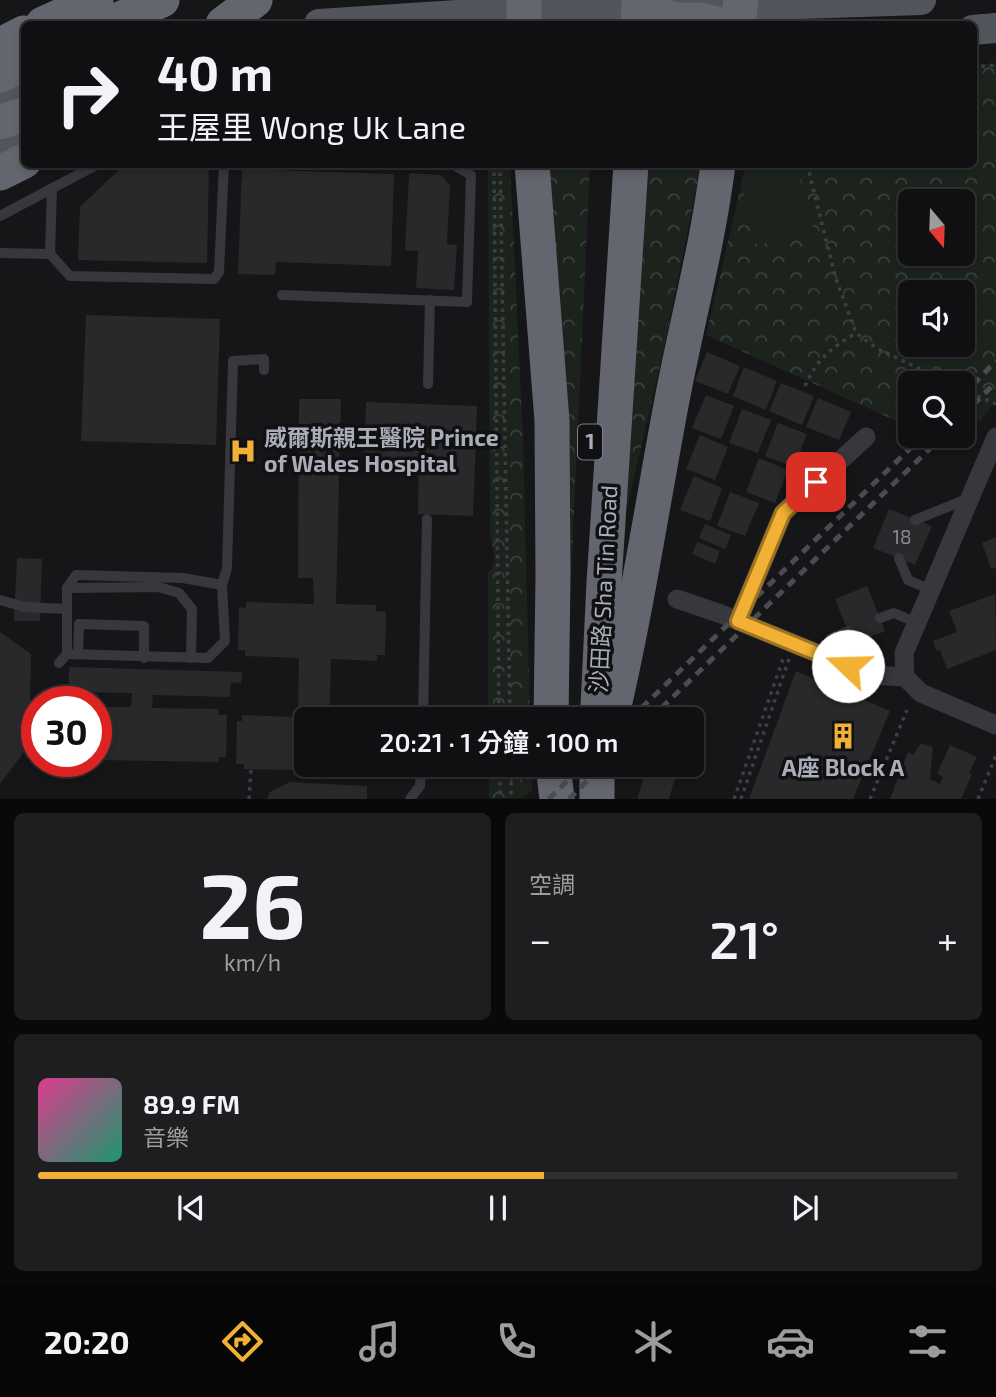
<!DOCTYPE html>
<html lang="zh-TW">
<head>
<meta charset="utf-8">
<style>
	body { margin:0; font-family:"Exo 2","Noto Sans TC",sans-serif; background:#1e1e20; color:#f1f3f6; height:100vh; display:flex; flex-direction:column; font-size:26px; white-space:nowrap }
	* { box-sizing:border-box; margin:0 }
	p { font-size:23px; color:#9c9d9f }
	.icon { flex:none; width:38px; height:38px; fill:none; stroke:currentColor; stroke-width:2; stroke-linecap:round; stroke-linejoin:round }
	.map { position:relative; height:799px; overflow:hidden }
	.drawer { display:flex; flex-direction:column; gap:14px; padding:14px; background:#09090a; flex:1 }
	.drawer>* { flex:none }
	.banner { position:absolute; left:21px; top:21px; width:956px; height:147px; border-radius:10px; box-shadow:0 4px 10px #0003,0 0 0 2px #303032; background:#101012; color:#f1f3f6; overflow:hidden }
	.needle { width:46px; rotate:161deg }
	.controls { position:absolute; left:898px; top:189px; display:grid; gap:14px }
	.controls a { display:grid; place-items:center; width:77px; height:77px; border-radius:10px; background:#101012; box-shadow:0 4px 10px #0003,0 0 0 2px #303032; font-size:35px }
	.speed { position:absolute; left:21px; top:686px; display:flex; gap:14px; font-size:35px; font-weight:700; text-align:center }
	.speed>* { display:grid; place-content:center; width:91px; height:91px; border-radius:50%; background:#101012; box-shadow:0 4px 10px #0003,0 0 0 2px #303032; line-height:1 }
	.speed .limit { border:10px solid #d22; background:#fff; color:#111 }
	.pin { position:absolute; display:grid; place-items:center; width:60px; height:60px; color:#fff; margin:-30px; border-radius:14px; box-shadow:0 4px 10px #0006 }
	.me { position:absolute; width:77px; margin:-38px; rotate:291deg; stroke-linejoin:round; filter:drop-shadow(0 0 5px #0008) }
	.turn { display:flex; align-items:center; gap:24px; height:147px; padding:0 21px; font-size:32px }
	.turn .icon { width:91px; height:91px; stroke-width:2.5 }
	.turn b { display:block; font-size:49px; line-height:60px }
	.big { font-size:52px; font-weight:600; line-height:1.1 }
	.drawer .widget { flex:1; display:flex; flex-direction:column; justify-content:center; gap:10px; min-width:0; padding:0 24px; border-radius:10px; background:#1e1e20 }
	.drawer .dial { align-items:center; gap:0 }
	.dial b { font-size:91px; line-height:1 }
	.song { display:flex; align-items:center; gap:21px }
	.cover { width:84px; height:84px; border-radius:10px; background:linear-gradient(135deg,hsl(330 70% 55%),hsl(160 70% 35%)) }
	.played { height:7px; border-radius:4px; background:linear-gradient(90deg,#f2b134 55%,#303032 55%) }
	.keys { display:flex; justify-content:space-around; direction:ltr }
	.heat { display:flex; justify-content:space-between; align-items:center; font-size:38px; direction:ltr }
	.drawer .tiles { flex:1; display:grid; gap:14px; grid-template-columns:1fr 1fr }
	.widget:last-child { grid-column:span 2 }
	.trip { position:absolute; left:294px; top:707px; width:410px; height:70px; border-radius:10px; background:#101012; box-shadow:0 4px 10px #0003,0 0 0 2px #303032; font-weight:600; line-height:70px; text-align:center }
	.dock { display:flex; height:112px; justify-content:space-around; align-items:center; background:#060607; color:#9c9d9f }
	.dock .icon { width:49px; height:49px }
	.dock .on { color:#f2b134 }
	.dock b { font-size:32px; color:#f1f3f6 }
	.map>svg:first-child { display:block }
</style>
</head>
<body>
<div class="map">
<svg width="996" height="799" viewBox="0 0 996 799">
	<defs>
		<pattern id="forest-crowns" width="20" height="18" patternUnits="userSpaceOnUse" patternTransform="scale(1.75)"><rect width="20" height="18" fill="#1c231d"/><path d="M2 6a3 3 0 1 1 6 0M12 15a3 3 0 1 1 6 0" fill="none" stroke="#3a403c"/></pattern>
	</defs>
	<rect width="100%" height="100%" fill="#161618"/>
	<g fill="url(#forest-crowns)" fill-rule="evenodd">
		<path d="M996,64V400L980,421L963,412L962,383H910V427L706,335L746,165L973,164V65ZM910,201H962V254H910ZM910,292H962V345H910Z"/>
		<path d="M488,165H510L523,439L530,719H488V573L495,561L490,536Z"/>
		<path d="M546,165H590L571,577L567,559Z"/>
		<path d="M644,165H701L664,348L621,534Z"/>
		<path d="M489,765H531L532,790L522,798H489Z"/>
	</g>
	<path fill="#1c231d" d="M746,165H796L814,231L757,245L741,181Z"/>
	<g fill="#29292c">
		<path d="M125,164H209L207,263L78,260L80,207Z"/>
		<path d="M242,169L394,174L391,266L276,262L275,275L238,274Z"/>
		<path d="M409,173L441,175L450,186L447,244L457,245L454,290L416,288L418,251L405,250Z"/>
		<path d="M86,315L220,319L216,445L81,441Z"/>
		<path d="M707,352L740,366L728,394L695,381Z"/>
		<path d="M744,367L777,381L766,410L733,396Z"/>
		<path d="M781,383L814,396L802,425L769,411Z"/>
		<path d="M706,395L734,406L721,439L692,428Z"/>
		<path d="M818,398L851,412L839,440L806,427Z"/>
		<path d="M299,399H341L336,604L376,605V611L386,612L385,655H377V661L331,659L329,719H306V765H369V771L244,769V764H236L237,721H242V715L298,717L299,658L245,656V650H238L239,607L246,608V602L314,604L313,578H298Z"/>
		<path d="M366,402L477,406L473,516L418,514L419,462L364,460Z"/>
		<path d="M742,409L771,420L758,453L729,443Z"/>
		<path d="M778,423L807,434L794,467L765,456Z"/>
		<path d="M700,435L728,447L715,480L686,469Z"/>
		<path d="M759,458L788,470L775,503L746,492Z"/>
		<path d="M694,476L722,488L710,521L680,510Z"/>
		<path d="M730,492L759,503L745,536L717,526Z"/>
		<path d="M889,509L932,526L915,565L873,548Z"/>
		<path d="M705,524L731,535L725,549L699,538Z"/>
		<path d="M996,537V567L991,569L982,543Z"/>
		<path d="M697,542L720,551L715,564L692,554Z"/>
		<path d="M17,558L42,559L40,621H14Z"/>
		<path d="M867,586L885,631L853,644L835,599Z"/>
		<path d="M995,594L996,650L947,669L940,650L936,651L933,641L957,632L949,611Z"/>
		<path d="M0,632L31,654L29,745L0,784Z"/>
		<path d="M69,667L242,672L241,683L231,682L230,697L153,695L152,708L218,709V715H227L226,757H219V762L96,760V707H131L132,693L69,692Z"/>
		<path d="M796,671L890,711L853,799H749Z"/>
		<path d="M921,743L933,747L930,779L940,784L943,777L937,774L950,745L977,757L969,773L972,774L961,799H890L908,752L913,755Z"/>
		<path d="M648,765H679L669,799H637Z"/>
		<path d="M290,782L367,786V799H267L270,792Z"/>
	</g>
	<g fill="none" stroke-linecap="round" stroke-linejoin="round">
		<g stroke="#3d3f44" stroke-width="3.5" stroke-dasharray="3.5 5" stroke-linecap="butt">
			<path d="M973,67L996,65"/>
			<path d="M494,164L499,719"/>
			<path d="M500,164L510,719"/>
			<path d="M807,164L835,276L856,333L878,349L950,383"/>
			<path d="M805,386C817,359 831,348 856,333"/>
			<path d="M962,389L996,404"/>
			<path d="M500,765V799"/>
			<path d="M511,765V799"/>
			<path d="M249,799L251,769"/>
			<path d="M734,799L783,659"/>
			<path d="M741,799L789,659"/>
			<path d="M870,799L907,710"/>
			<path d="M978,799L996,755"/>
		</g>
		<g stroke="#37383d" stroke-width="10">
			<path d="M0,216L98,164"/>
			<path d="M0,253L50,254L70,276L214,279L219,272L224,164"/>
			<path d="M50,254L52,189"/>
			<path d="M282,295L467,302L471,175L452,164"/>
			<path d="M428,384L430,300"/>
			<path d="M915,520L967,499"/>
			<path d="M899,558L908,580L931,590"/>
			<path d="M76,575L183,578L222,585L225,641L208,658L67,654V588Z"/>
			<path d="M222,585L227,568L233,361L264,359V370"/>
			<path d="M67,588L159,587L179,593L192,609L191,658"/>
			<path d="M0,600L25,607L67,609"/>
			<path d="M880,618L894,613L917,623"/>
			<path d="M78,654L79,624L144,626V658"/>
			<path d="M824,657L831,638L848,631"/>
			<path d="M59,663L67,654"/>
			<path d="M423,719L427,519"/>
			<path d="M410,799L420,786L421,765"/>
		</g>
		<g stroke="#37383d" stroke-width="19">
			<path d="M677,599L721,614L871,675L905,677L921,693L996,725"/>
			<path d="M738,621L783,513L866,437"/>
			<path d="M905,677L904,653L996,437"/>
		</g>
		<g stroke="#53555c" stroke-width="30">
			<path d="M319,24L457,15L921,0"/>
			<path d="M973,30L996,28"/>
			<path d="M0,94L24,86"/>
			<path d="M0,146L24,137"/>
		</g>
		<g stroke="#63666e" stroke-width="35">
			<path d="M524,0V24"/>
			<path d="M645,11L676,20H699L717,24"/>
			<path d="M43,24L96,0"/>
			<path d="M109,24L162,0"/>
			<path d="M223,24L255,0"/>
			<path d="M738,24L741,0"/>
			<path d="M0,75L24,63"/>
			<path d="M0,122L24,115"/>
			<path d="M532,164L552,421L553,577L551,719"/>
			<path d="M0,173L24,161"/>
			<path d="M598,706L604,583L631,164"/>
			<path d="M611,719C636,613 652,506 672,400C687,321 708,244 718,164"/>
			<path d="M553,765L557,799"/>
			<path d="M597,799V765"/>
		</g>
		<g stroke="#4a4c52" stroke-width="5" stroke-dasharray="9 7" stroke-linecap="butt">
			<path d="M962,396L996,361"/>
			<path d="M962,416L996,382"/>
			<path d="M630,719L923,436"/>
			<path d="M650,719L943,436"/>
			<path d="M549,799L583,765"/>
			<path d="M569,799L603,765"/>
		</g>
		<g stroke="#63666e" stroke-width="35">
			<path d="M638,24L639,0"/>
			<path d="M0,45L24,33"/>
		</g>
	</g>
	<g fill="none" stroke-linecap="round" stroke-linejoin="round">
		<g stroke="#9d7322" stroke-width="18">
			<path id="route" d="M816,482L783,513L738,621L848,666"/>
		</g>
		<use href="#route" stroke="#f2b134" stroke-width="12"/>
	</g>
	<defs>
		<g id="hospital-bare" transform="scale(2.1)"><path d="M-5-5h3v3.5h4V-5h3V5h-3V1.5h-4V5h-3Z" fill="#f2b134" stroke="#111113" stroke-width="2.5" paint-order="stroke"/></g>
		<g id="building-bare" transform="scale(2.1)"><path d="M-4-6H4V6H1V3H-1V6H-4ZM-2.5-4.3h1.7v1.8h-1.7ZM.8-4.3h1.7v1.8H.8ZM-2.5-1h1.7V.8h-1.7ZM.8-1h1.7V.8H.8Z" fill="#f2b134" stroke="#111113" stroke-width="2.5" paint-order="stroke"/></g>
	</defs>
	<g fill-rule="evenodd">
		<use href="#hospital-bare" x="243" y="451"/>
		<use href="#building-bare" x="843" y="736"/>
	</g>
	<g text-anchor="middle" stroke-width="7" stroke-linejoin="round" paint-order="stroke">
		<g font-size="19" fill="#888b94">
			<text x="902" y="544">18</text>
		</g>
		<rect fill="#111113" stroke="#7b7e86" stroke-width="2" x="578" y="424.5" width="24" height="35" rx="5"/>
		<g font-size="21" font-weight="bold" fill="#a8adb8">
			<text x="590" y="449">1</text>
		</g>
		<g font-size="23" font-weight="bold" fill="#a8adb8" stroke="#111113" text-anchor="start">
			<text x="264" y="446">威爾斯親王醫院 Prince<tspan x="264" dy="26">of Wales Hospital</tspan></text>
			<text x="843" y="776" text-anchor="middle">A座 Block A</text>
		</g>
		<g font-size="23" fill="#a8adb8" stroke="#111113">
			<text transform="translate(604 589) rotate(-87)" y="8">沙田路 Sha Tin Road</text>
		</g>
	</g>
</svg>
<div class="controls">
<a><svg class="needle" viewBox="-14 -14 28 28"><path d="M0-13l5 13h-10z" fill="#e53935"/><path d="M0 13l5-13h-10z" fill="#9c9d9f"/></svg></a>
<a><svg class="icon" aria-label="sound" viewBox="0 0 24 24"><path d="M4 9h4l5-4v14l-5-4H4zM17 9q2 3 0 6"/></svg></a>
<a><svg class="icon" aria-label="search" viewBox="0 0 24 24"><circle cx="10" cy="10" r="6"/><path d="M15 15l6 6"/></svg></a>
</div>
<div class="speed"><div class="limit">30</div></div>
<div class="pin" style="left:816px;top:482px;background:#d93025"><svg class="icon" aria-label="arrive" viewBox="0 0 24 24"><path d="M6 21V4h12l-3 4 3 4H6"/></svg></div>
<svg class="me" style="left:848px;top:666px" viewBox="-20 -20 40 40"><circle r="19" fill="#fff"/><path d="M0-13L10 11 0 6-10 11z" fill="#f2b134"/></svg>
<div class="trip">20:21 · 1 分鐘 · 100 m</div>
<div class="banner">
<div class="turn"><svg class="icon" aria-label="right" viewBox="0 0 24 24"><path d="M7 20v-9h11M14 6l5 5-5 5"/></svg><div><b>40 m</b>王屋里 Wong Uk Lane</div></div>
</div>
</div>
<section class="drawer">
<div class="tiles">
<div class="widget dial"><b>26</b><p>km/h</p></div>
<div class="widget"><p>空調</p>
<div class="heat"><a>−</a><b class="big">21°</b><a>+</a></div>
</div>
<div class="widget">
<div class="song"><i class="cover"></i><div><b>89.9 FM</b><p>音樂</p></div></div>
<div class="played"></div>
<div class="keys"><svg class="icon" aria-label="previous" viewBox="0 0 24 24"><path d="M18 5L8 12l10 7zM5 5v14"/></svg><svg class="icon" aria-label="pause" viewBox="0 0 24 24"><path d="M8 5v14M16 5v14"/></svg><svg class="icon" aria-label="next" viewBox="0 0 24 24"><path d="M6 5l10 7-10 7zM19 5v14"/></svg></div>
</div>
</div>
</section>
<nav class="dock">
<b>20:20</b>
<svg class="icon on" aria-label="directions" viewBox="0 0 24 24"><path d="M12 3l9 9-9 9-9-9zM9 14v-3h6M13 9l2 2-2 2"/></svg>
<svg class="icon" aria-label="music" viewBox="0 0 24 24"><path d="M9 18V5l10-2v13"/><circle cx="6" cy="18" r="3"/><circle cx="16" cy="16" r="3"/></svg>
<svg class="icon" aria-label="phone" viewBox="0 0 24 24"><path d="M5 4h4l2 5-3 2q2 4 5 5l2-3 5 2v4C11 20 4 13 5 4z"/></svg>
<svg class="icon" aria-label="climate" viewBox="0 0 24 24"><path d="M12 3v18M4 7l16 10M4 17L20 7"/></svg>
<svg class="icon" aria-label="car" viewBox="0 0 24 24"><path d="M5 17H2v-5l4-1 3-4h7l3 4 3 1v5h-3M9 17h6M6 11h13"/><circle cx="7" cy="17" r="2"/><circle cx="17" cy="17" r="2"/></svg>
<svg class="icon" aria-label="filters" viewBox="0 0 24 24"><path d="M4 7h16M4 17h16"/><circle cx="9" cy="7" r="2"/><circle cx="15" cy="17" r="2"/></svg>
</nav>
</body>
</html>
